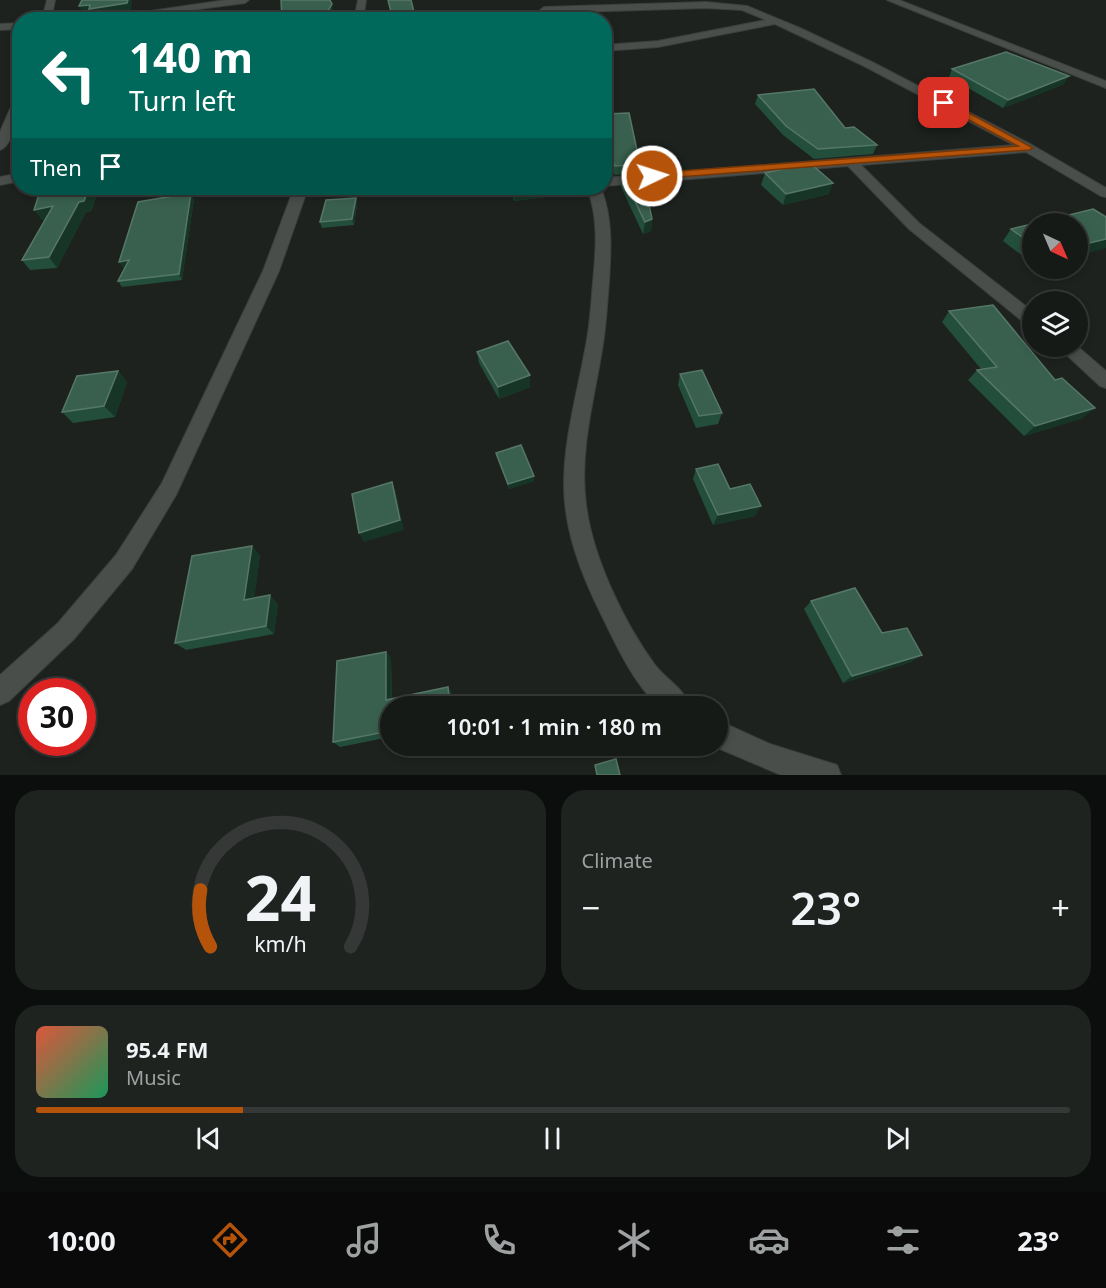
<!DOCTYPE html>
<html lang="en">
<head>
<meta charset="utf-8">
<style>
	body { margin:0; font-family:"Noto Sans",sans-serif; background:#1f2320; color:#f1f3f6; height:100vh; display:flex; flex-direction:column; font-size:22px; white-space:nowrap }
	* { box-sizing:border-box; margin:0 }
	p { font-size:20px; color:#9ea1a1 }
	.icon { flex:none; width:33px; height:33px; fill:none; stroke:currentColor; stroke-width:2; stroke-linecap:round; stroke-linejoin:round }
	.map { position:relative; height:775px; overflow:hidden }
	.panel { display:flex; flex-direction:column; gap:15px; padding:15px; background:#0c0e0d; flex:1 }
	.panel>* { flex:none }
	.top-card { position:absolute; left:12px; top:12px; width:600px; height:183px; border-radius:24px; box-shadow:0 3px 9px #0003,0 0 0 2px #353836; background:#00695c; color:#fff; overflow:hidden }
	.needle { width:39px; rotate:136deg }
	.buttons { position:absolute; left:1022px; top:213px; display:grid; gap:12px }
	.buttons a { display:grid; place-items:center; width:66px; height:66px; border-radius:50%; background:#161a17; box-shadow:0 3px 9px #0003,0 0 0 2px #353836; font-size:30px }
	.speed { position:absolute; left:18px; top:678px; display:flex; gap:12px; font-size:30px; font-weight:700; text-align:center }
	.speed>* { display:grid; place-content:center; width:78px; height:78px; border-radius:50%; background:#161a17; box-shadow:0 3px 9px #0003,0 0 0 2px #353836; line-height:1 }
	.speed .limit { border:9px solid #d22; background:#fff; color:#111 }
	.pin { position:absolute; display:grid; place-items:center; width:51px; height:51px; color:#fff; margin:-26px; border-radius:12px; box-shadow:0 3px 9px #0006 }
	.me { position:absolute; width:66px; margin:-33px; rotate:86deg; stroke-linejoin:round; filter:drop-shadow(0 0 4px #0008) }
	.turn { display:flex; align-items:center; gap:21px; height:126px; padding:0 18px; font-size:27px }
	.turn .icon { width:78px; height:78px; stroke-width:2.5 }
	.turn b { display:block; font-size:42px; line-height:51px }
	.then { display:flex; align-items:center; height:57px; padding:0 18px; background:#0003; gap:12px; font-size:22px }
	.big { font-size:45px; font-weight:600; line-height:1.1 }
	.panel .tile { flex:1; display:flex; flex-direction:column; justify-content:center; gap:9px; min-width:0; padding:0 21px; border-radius:24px; background:#1f2320 }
	.panel .dial { align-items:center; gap:0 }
	.dial svg { height:156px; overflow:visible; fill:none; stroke:#353836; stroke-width:7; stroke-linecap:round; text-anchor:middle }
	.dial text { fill:#f1f3f6; stroke:none }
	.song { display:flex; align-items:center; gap:18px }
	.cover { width:72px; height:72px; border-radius:9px; background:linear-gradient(135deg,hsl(10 70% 55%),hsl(150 70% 35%)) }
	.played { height:6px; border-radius:3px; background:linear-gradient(90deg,#b45309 20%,#353836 20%) }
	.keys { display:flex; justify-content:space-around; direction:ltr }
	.heat { display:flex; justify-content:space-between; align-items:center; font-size:33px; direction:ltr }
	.panel .tiles { flex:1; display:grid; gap:15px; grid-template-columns:1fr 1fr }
	.tile:last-child { grid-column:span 2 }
	.trip { position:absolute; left:380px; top:696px; width:348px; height:60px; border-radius:30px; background:#161a17; box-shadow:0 3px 9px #0003,0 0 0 2px #353836; font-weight:600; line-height:60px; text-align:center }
	.tabs { display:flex; height:96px; justify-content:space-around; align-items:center; background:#090a09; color:#9ea1a1 }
	.tabs .icon { width:42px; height:42px }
	.tabs .active { color:#b45309 }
	.tabs b { font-size:27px; color:#f1f3f6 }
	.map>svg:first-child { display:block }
</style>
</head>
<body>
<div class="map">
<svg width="1106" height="775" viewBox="0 0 1106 775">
	<rect width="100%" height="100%" fill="#1d221f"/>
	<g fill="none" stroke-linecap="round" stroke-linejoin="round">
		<g stroke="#3b3e3c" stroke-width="2">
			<g id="minor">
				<path d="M47,0H55L51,20H42Z"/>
				<path d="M226,0H249L245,3L116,20H88Z"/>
				<path d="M358,0H366L363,20H354Z"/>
				<path d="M887,0H899L1106,81V88Z"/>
				<path d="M706,2L747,6L800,28L872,62L1032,145L1106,188V197L1101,196L1026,152L861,165L919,223L1032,311V326L1026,324L909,229L848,166L604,186V178L1014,145L864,66L775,24L658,47L604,51V45L658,41L766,20L742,10L706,8L544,13L540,10L544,7Z"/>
				<path d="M20,23V29L0,30V24Z"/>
				<path d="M20,95C20,108 14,145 0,150V132L15,98Z"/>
				<path d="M20,173V181L0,185V177Z"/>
				<path d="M294,188H308L279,271L176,495L132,569L74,639L9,701L0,705V675L58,623L116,555L162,483L263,271Z"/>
				<path d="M587,188H601C613,219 611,249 609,282C607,305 606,328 602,350C594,400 579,452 586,504C592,556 624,623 655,665C666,679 685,690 690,706H658C632,680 617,647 601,614C581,574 564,530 564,484C564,439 577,394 585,350C590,327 591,305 593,282C596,249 599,219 587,188Z"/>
				<path d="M1057,346H1077L1106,371V388L1100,386Z"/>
				<path d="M717,720L770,744L837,765L841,775H781L713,746H717Z"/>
			</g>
		</g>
		<use href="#minor" fill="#494e4b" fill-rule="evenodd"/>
	</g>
	<g fill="#234e3b">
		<path d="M952,69L1064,84L1003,108L949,77Z"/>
		<path d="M758,95L845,128L877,145L873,154L814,159L783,135L755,104Z"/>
		<path d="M604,114L640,164L639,173L615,175L609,164H604Z"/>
		<path d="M765,173L829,194L783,205L761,185Z"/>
		<path d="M622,175L652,219L651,231L643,234L621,187Z"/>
		<path d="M41,188H99L91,211L86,212L57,268L30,270L22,260L46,219L42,220Z"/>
		<path d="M510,188H544L545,197L514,201Z"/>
		<path d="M356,198L357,204L354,225L322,228L320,222Z"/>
		<path d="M194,199L182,280L122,287L118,281L125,267L123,268Z"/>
		<path d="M1032,224V263L1003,241L1011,229Z"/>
		<path d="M949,311L1083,418L1024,436L968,380L977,370L981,369L942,322Z"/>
		<path d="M477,352L530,387L499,399L479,363Z"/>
		<path d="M118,371L127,382L115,417L73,423L62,412Z"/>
		<path d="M680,374L722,413L718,424L696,428L678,385Z"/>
		<path d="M496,453L534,481L509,489L497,458Z"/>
		<path d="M696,469L730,489L755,516L713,525L693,479Z"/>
		<path d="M260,555L254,598L278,604L274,634L186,650L175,643Z"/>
		<path d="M811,601L882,633L922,655L911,662L843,683L804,609Z"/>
		<path d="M386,652L391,659L392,699L448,687L452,693L453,706H390V737L340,747L333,742Z"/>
	</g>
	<g fill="#173527">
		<path d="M128,0H132L131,11L93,17L91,14L84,15L79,6Z"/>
		<path d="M332,4L333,9L327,20H325L327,13Z"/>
		<path d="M1069,76L1064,84L1003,108L1008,100Z"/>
		<path d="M833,183L829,194L783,205L786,194Z"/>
		<path d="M89,188H99L91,211L86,212L57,268L49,257L79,202Z"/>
		<path d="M102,188H121L104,191Z"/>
		<path d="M480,188H502L480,191Z"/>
		<path d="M534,188H544L545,197L514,201L513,190Z"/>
		<path d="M191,193L194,199L182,280L179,274Z"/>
		<path d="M356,198L357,204L354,225L352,219Z"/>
		<path d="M53,206L61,217L42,220L34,210Z"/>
		<path d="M652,219L651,231L643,234L645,222Z"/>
		<path d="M1106,239V248L1077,256V246Z"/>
		<path d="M129,260L133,266L123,268L119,262Z"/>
		<path d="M118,371L127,382L115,417L104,406Z"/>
		<path d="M530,375V387L499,399L498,387Z"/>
		<path d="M1095,408L1083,418L1024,436L1035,426Z"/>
		<path d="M534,476V481L509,489L508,484Z"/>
		<path d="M392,482L396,492L404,530L364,542L359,533Z"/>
		<path d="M761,506L755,516L713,525L718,515Z"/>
		<path d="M252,546L260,555L253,608L244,600Z"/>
		<path d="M270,595L278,604L274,634L266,626Z"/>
		<path d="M386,652L391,659L392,706L386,700Z"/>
		<path d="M922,655L911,662L843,683L852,676Z"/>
		<path d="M448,687L452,693L453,706H450Z"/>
	</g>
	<g fill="#39604f" stroke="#567768" stroke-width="1.5">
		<path d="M82,0H128L127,3L89,9L90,5L79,6Z"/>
		<path d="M281,0H330L332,4L327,13L325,20H282Z"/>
		<path d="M388,0H411L416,20H387V17L392,16Z"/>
		<path d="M128,15L127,20H89V17Z"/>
		<path d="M1006,52L1069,76L1008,100L952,69Z"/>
		<path d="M814,89L845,128L854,127L877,145L818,149L786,126L758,95Z"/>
		<path d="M629,113L640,164L615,166L610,155H604V114Z"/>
		<path d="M810,163L833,183L786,194L765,173Z"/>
		<path d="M643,174L652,219L645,222L622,175Z"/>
		<path d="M41,188H89L84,201L79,202L49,257L22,260L53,206L34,210Z"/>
		<path d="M513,188H534L513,190Z"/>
		<path d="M191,193L179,274L118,281L129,260L119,262L138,202Z"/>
		<path d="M356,198L352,219L320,222L326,200Z"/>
		<path d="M1093,209L1106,217V239L1077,246V224H1033Z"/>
		<path d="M1032,224V244L1011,229Z"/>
		<path d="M993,305L1055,380L1062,378L1095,408L1035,426L977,370L997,367L949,311Z"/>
		<path d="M508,341L530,375L498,387L477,352Z"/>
		<path d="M702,370L722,413L699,416L680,374Z"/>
		<path d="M118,371L104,406L62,412L77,376Z"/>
		<path d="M521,445L534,476L508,484L496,453Z"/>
		<path d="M718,464L730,489L750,484L761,506L718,515L696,469Z"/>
		<path d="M392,482L400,520L359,533L352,494Z"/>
		<path d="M252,546L244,600L270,595L266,626L175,643L192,556Z"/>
		<path d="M855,588L882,633L907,628L922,655L852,676L811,601Z"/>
		<path d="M386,652V700L448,687L450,706H390V731L333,742L337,661Z"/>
		<path d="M616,759L620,775H597L595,765Z"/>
	</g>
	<path fill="#b45309" stroke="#753606" stroke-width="1.5" d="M941,101H947L1033,148L1029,150L652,179L647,176L652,173L1018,146L941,105Z"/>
</svg>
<div class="buttons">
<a><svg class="needle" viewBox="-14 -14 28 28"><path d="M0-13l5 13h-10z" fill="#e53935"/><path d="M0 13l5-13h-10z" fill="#9ea1a1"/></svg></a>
<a><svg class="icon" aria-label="layers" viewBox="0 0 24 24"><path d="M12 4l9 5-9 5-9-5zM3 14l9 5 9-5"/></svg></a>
</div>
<div class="speed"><div class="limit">30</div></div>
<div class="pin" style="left:944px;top:103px;background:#d93025"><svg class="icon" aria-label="arrive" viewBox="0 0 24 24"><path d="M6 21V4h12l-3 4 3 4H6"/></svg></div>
<svg class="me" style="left:652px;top:176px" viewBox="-20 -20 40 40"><circle r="17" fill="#b45309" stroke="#fff" stroke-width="3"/><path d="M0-11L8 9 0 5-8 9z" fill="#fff"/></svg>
<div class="trip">10:01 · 1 min · 180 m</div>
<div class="top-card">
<div class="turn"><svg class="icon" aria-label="left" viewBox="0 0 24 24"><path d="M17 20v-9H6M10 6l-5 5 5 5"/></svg><div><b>140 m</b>Turn left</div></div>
<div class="then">Then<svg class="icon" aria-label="arrive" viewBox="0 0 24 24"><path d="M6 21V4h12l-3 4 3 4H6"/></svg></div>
</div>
</div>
<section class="panel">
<div class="tiles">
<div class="tile dial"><svg viewBox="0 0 100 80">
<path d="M14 69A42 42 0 1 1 86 69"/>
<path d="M14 69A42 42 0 0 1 9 40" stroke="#b45309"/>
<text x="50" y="56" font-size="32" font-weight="700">24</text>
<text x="50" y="72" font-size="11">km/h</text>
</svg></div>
<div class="tile"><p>Climate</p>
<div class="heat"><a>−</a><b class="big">23°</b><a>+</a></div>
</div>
<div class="tile">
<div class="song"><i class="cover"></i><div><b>95.4 FM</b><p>Music</p></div></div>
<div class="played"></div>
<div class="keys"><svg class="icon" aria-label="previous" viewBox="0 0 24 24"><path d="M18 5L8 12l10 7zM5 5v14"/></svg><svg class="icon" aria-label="pause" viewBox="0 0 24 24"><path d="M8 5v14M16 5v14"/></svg><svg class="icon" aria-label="next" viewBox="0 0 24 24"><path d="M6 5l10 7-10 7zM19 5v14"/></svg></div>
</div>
</div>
</section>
<nav class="tabs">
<b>10:00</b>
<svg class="icon active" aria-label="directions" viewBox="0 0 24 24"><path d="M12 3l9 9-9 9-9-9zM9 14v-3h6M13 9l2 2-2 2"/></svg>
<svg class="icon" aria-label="music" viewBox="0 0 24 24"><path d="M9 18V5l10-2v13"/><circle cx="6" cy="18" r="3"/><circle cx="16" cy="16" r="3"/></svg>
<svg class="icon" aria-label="phone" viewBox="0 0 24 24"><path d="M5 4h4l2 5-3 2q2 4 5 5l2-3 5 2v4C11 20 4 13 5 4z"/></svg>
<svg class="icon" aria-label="climate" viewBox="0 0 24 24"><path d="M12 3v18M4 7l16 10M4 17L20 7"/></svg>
<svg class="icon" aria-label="car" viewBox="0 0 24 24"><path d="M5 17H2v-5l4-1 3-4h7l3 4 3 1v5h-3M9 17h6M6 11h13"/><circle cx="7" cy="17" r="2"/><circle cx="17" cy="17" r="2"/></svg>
<svg class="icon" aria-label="filters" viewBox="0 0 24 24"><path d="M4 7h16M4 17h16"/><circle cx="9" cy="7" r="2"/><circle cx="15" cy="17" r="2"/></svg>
<b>23°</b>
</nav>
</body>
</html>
